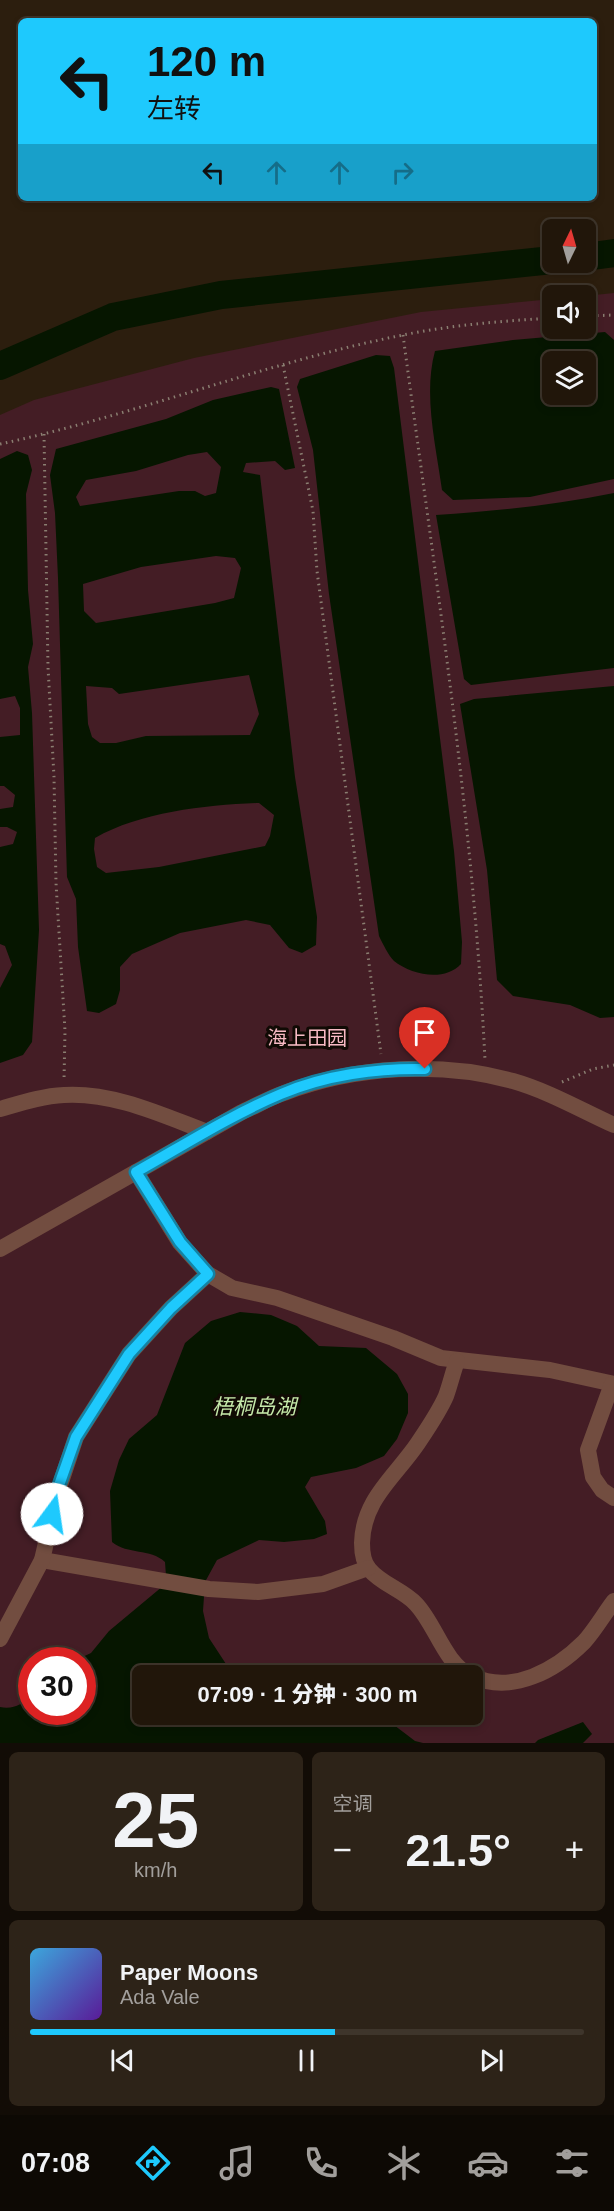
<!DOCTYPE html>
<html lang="zh">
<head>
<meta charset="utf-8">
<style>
	body { margin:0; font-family:Helvetica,"Noto Sans SC",sans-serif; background:#2d2318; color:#f1f3f6; height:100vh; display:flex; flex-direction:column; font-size:22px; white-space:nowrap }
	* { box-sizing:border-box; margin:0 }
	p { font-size:20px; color:#a29f9c }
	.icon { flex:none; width:33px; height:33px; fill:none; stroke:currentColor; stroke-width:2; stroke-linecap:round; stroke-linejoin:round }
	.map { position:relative; height:1743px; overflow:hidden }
	.details { display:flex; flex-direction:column; gap:9px; padding:9px; background:#120c06; flex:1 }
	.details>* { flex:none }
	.banner { position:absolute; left:18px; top:18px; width:579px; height:183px; border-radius:9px; box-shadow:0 3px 9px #0003,0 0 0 2px #3e352b; background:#1ec9fd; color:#111; overflow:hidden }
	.needle { width:39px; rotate:5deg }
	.tools { position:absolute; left:542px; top:219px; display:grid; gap:12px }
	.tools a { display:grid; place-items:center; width:54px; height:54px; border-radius:9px; background:#21160a; box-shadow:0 3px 9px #0003,0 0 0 2px #3e352b; font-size:30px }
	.speed { position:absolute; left:18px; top:1647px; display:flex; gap:12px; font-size:30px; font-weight:700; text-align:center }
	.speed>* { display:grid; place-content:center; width:78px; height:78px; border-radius:50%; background:#21160a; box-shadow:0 3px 9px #0003,0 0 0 2px #3e352b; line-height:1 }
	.speed .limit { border:9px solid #d22; background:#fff; color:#111 }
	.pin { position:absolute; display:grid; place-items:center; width:51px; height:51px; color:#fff; margin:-62px -26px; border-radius:50% 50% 50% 0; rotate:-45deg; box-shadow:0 0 6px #0007 }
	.pin .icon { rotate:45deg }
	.me { position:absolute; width:66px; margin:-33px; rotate:14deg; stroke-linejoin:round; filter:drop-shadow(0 0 4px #0008) }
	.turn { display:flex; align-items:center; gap:21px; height:126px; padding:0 30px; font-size:27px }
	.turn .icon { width:78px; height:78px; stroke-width:2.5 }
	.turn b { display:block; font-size:42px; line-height:51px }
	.lanes { display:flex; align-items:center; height:57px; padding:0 30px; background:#0003; justify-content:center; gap:30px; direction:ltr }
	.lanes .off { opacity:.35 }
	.big { font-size:45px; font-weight:800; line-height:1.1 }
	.details .card { flex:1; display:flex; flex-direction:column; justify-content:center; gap:9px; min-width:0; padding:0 21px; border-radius:9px; background:#2d2318 }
	.details .dial { align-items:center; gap:0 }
	.dial b { font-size:78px; line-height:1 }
	.song { display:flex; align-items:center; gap:18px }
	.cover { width:72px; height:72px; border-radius:9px; background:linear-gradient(135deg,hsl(200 70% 55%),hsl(270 70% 35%)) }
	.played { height:6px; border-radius:3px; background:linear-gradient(90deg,#1ec9fd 55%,#3e352b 55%) }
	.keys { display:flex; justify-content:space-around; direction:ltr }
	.heat { display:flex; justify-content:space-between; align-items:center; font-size:33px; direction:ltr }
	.details .tiles { flex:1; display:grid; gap:9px; grid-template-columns:1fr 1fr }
	.card:last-child { grid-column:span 2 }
	.trip { position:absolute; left:132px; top:1665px; width:351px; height:60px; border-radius:9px; background:#21160a; box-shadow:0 3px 9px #0003,0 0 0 2px #3e352b; font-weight:800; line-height:60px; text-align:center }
	.dock { display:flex; height:96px; justify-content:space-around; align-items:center; background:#0d0904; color:#a29f9c }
	.dock .icon { width:42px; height:42px }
	.dock .on { color:#1ec9fd }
	.dock b { font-size:27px; color:#f1f3f6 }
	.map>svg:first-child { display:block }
</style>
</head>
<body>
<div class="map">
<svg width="614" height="1743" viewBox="0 0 614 1743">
	<rect width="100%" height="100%" fill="#2c1e0e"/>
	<path fill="#441d25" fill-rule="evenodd" d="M614,293V1743H0V415L34,400L194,358L421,312L552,299V328H585V296ZM552,362H585V394H552ZM32,1660H82V1712H32ZM142,1676H472V1714H142Z"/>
	<g fill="#061600" fill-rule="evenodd">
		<path d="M605,332L614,340V479L530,497L453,500L442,490C436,445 423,395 435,351L513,340ZM552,362H585V394H552Z"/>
		<path d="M376,355L390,356L394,368L454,851L462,942L461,964C444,982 412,975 394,961C388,955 383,944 379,936L329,594L313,450L297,387L300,379Z"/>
		<path d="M271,387L279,389L295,468L285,470L275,461L246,463L243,472L260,475L295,777L317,917L316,945L302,953L289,948L270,925L246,920L180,933L132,954L120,967V990L116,1004L99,1013L87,1011L78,947L76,899L67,877L58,578L55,513L50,475L56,449L166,419L213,400ZM207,452L221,467L216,493L205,496L195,491H179L80,506L76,497L86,480L136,471L188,455ZM216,556L235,558L241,568L234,598L215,603L96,623L84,611L83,584L141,567ZM249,675L259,714L250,735L146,736L116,743H100L92,737L88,724L86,686L112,688L119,694ZM259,803L274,815L270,836L265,846L159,867L106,873L97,867L94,849L95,838C141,812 206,805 259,803Z"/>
		<path d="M17,451L28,455L32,470L26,494L28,590L33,644L28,667L32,713L39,930L32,1042L23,1055L0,1063V988L12,965L5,946L0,944V847L13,844L17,832L7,827H0V809L13,807L15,795L4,786H0V737L20,735V708L15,696L0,699V459Z"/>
		<path d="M614,493V668L471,685L464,679L436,515C496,511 555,505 614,493Z"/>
		<path d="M614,686V1017L600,1018L570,1005L513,996L497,980L487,870L460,704L474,699Z"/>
		<path d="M240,1312L271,1315L297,1326L319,1346L366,1348L397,1374L408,1394V1413L397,1439L384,1456L356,1468L311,1477L305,1487L325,1521L327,1534L314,1539L284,1542L259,1540L217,1560L205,1582L203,1611L209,1638L226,1664L238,1675L142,1676V1714L356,1715L368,1723L390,1722L415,1741L423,1743H0V1707C13,1710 23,1704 31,1695L32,1712H82V1660H76L91,1653L109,1631L163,1586L166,1576L165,1562C150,1548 128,1555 112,1542L110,1491L119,1460L129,1439L157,1415L185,1343L211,1321Z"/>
		<path d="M346,1664L348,1675H300L312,1667Z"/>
		<path d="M583,1722L592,1734L583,1743H535L538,1740Z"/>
	</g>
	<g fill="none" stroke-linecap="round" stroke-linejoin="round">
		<g stroke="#061600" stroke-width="28">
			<path d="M585,257L614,253"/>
			<path d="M0,366L113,317L221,295L552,260"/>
		</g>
		<g stroke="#8a7e71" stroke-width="3" stroke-dasharray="1.5 4.5" stroke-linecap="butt">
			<path d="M585,316L614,315"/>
			<path d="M403,335C435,575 473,817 485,1060"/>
			<path d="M283,365L313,511L317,571L381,1054"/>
			<path d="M44,434L48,667L54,777L56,883L65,1031L64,1080"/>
			<path d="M0,444C136,415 267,362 403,335C452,325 502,321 552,318"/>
			<path d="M562,1082L593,1069L614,1065"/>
		</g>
		<g stroke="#724d40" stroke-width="16">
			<path d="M0,1109C21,1103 42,1096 64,1095C113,1092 162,1115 207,1132"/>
			<path d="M136,1172L180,1243L208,1274L232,1288L277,1298L393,1338L441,1358L550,1370L614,1384"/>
			<path d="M0,1249L242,1112C256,1106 269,1098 284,1093C355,1066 440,1061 513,1081C548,1091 581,1110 614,1125"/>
			<path d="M457,1361C453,1372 450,1385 446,1396C439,1412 428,1428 418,1443C395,1477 363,1499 362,1543C362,1552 363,1562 369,1569C381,1584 403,1590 416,1604C436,1625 444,1663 471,1676"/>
			<path d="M612,1384L588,1450L593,1477L602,1490L614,1498"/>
			<path d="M42,1560L209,1589L258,1592L323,1584L368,1568"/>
			<path d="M0,1639L42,1560L58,1491L76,1437L129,1354L171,1308L208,1274"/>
			<path d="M472,1676C512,1695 556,1670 584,1642C595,1630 604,1614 614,1601"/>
		</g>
	</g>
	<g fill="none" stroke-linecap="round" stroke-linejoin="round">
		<g stroke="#1483a4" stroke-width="15">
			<path id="route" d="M52,1514L57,1491L76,1437L129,1354L171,1308L208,1274L180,1242L136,1172C184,1145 231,1115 281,1094C325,1075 378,1068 425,1069"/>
		</g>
		<use href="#route" stroke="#1ec9fd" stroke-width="10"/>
	</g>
	<g text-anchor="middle" stroke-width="6" stroke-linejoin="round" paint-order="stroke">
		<g font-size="20" fill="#f8bac4" stroke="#100a04">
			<text x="307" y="1045">海上田园</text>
		</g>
		<g font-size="21" font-style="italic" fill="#c6eaab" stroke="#100a04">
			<text x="254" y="1414">梧桐岛湖</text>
		</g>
	</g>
</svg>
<div class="tools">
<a><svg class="needle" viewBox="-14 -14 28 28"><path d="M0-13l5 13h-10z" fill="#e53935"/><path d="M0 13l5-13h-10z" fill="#a29f9c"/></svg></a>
<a><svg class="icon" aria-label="sound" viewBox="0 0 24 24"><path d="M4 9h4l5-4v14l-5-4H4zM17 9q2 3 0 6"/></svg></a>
<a><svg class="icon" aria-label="layers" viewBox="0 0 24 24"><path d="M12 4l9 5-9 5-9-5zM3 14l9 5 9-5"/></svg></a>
</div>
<div class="speed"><div class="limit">30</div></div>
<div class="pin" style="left:425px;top:1069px;background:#d93025"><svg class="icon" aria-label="arrive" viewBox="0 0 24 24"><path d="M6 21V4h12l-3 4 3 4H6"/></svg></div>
<svg class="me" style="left:52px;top:1514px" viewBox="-20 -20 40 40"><circle r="19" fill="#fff"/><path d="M0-13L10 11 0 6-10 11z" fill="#1ec9fd"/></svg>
<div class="trip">07:09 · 1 分钟 · 300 m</div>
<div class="banner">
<div class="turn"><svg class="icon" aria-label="left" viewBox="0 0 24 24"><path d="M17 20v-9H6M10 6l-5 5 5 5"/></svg><div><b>120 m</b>左转</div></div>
<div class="lanes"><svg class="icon" aria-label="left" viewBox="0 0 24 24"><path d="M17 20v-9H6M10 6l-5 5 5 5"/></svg><svg class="icon off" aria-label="ahead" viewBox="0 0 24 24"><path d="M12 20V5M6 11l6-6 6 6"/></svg><svg class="icon off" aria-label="ahead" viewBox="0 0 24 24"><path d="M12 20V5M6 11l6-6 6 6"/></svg><svg class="icon off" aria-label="right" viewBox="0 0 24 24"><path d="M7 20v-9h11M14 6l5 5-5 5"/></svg></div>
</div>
</div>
<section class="details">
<div class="tiles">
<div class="card dial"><b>25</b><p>km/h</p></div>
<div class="card"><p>空调</p>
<div class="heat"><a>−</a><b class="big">21.5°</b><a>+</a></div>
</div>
<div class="card">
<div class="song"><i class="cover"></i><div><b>Paper Moons</b><p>Ada Vale</p></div></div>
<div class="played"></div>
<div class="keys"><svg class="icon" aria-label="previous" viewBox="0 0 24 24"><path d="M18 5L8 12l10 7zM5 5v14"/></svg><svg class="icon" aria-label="pause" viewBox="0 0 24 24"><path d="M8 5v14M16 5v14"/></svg><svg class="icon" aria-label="next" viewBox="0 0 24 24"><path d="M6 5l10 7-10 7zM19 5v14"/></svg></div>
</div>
</div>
</section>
<nav class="dock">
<b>07:08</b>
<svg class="icon on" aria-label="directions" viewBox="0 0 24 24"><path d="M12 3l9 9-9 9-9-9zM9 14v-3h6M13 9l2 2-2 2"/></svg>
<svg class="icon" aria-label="music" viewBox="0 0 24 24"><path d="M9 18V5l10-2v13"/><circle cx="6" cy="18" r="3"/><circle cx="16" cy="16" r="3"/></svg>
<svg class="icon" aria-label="phone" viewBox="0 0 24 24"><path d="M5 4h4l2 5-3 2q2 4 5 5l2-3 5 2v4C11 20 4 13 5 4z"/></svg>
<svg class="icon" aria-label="climate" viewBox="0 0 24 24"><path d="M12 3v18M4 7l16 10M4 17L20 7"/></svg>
<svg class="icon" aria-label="car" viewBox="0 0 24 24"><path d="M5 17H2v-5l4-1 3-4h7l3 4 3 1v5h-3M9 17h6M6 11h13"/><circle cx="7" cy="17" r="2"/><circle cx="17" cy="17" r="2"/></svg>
<svg class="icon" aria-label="filters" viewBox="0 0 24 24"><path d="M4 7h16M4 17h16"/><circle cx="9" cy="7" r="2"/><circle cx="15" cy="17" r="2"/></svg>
</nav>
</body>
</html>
